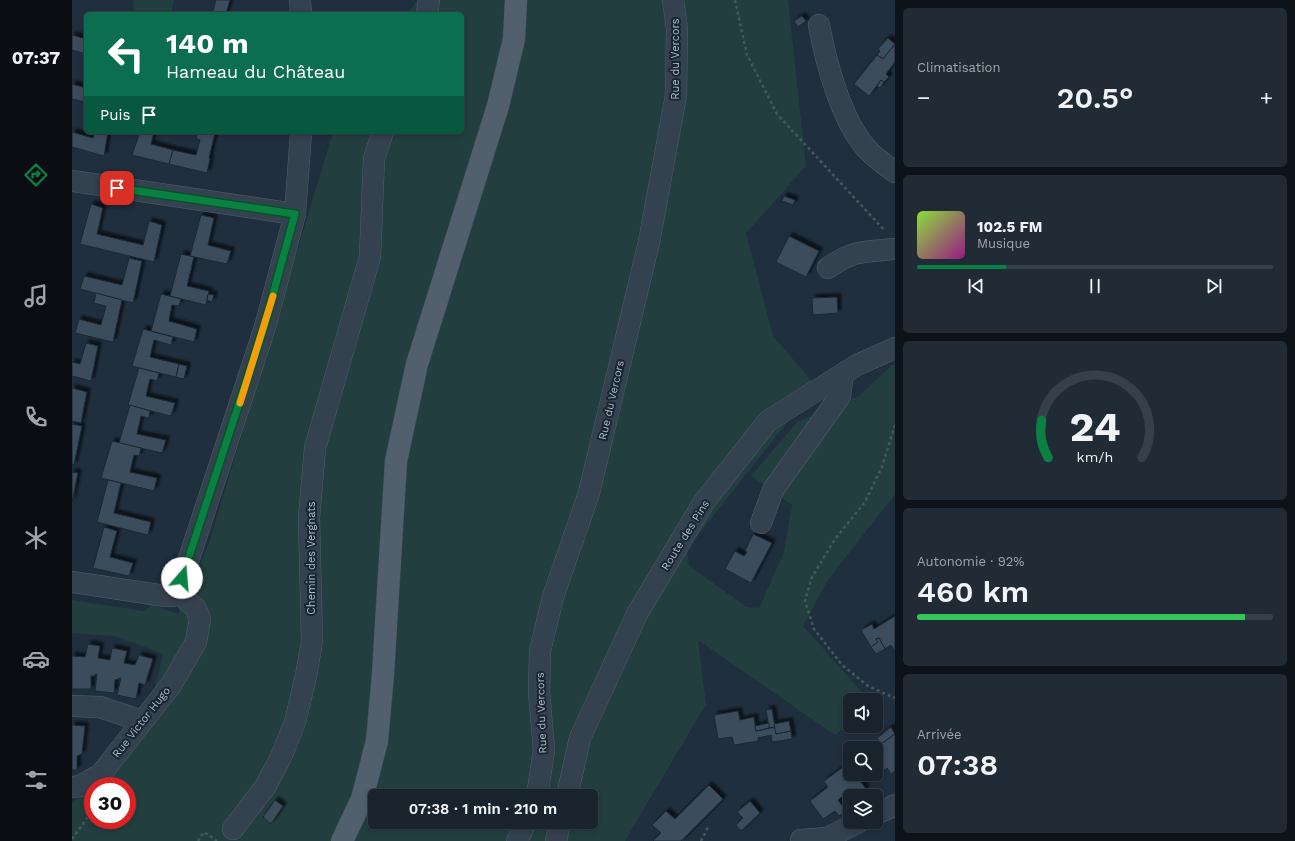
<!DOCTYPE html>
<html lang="fr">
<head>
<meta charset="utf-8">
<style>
	body { margin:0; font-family:"Work Sans",sans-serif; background:#212b36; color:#f1f3f6; height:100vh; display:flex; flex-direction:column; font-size:15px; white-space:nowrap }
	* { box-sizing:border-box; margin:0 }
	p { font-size:13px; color:#9fa4aa }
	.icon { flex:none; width:22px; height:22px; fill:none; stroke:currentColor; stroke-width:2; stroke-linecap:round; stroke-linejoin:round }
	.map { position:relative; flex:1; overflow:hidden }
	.sheet { display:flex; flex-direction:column; gap:8px; padding:8px; background:#0d1319; width:400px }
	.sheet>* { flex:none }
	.top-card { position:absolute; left:12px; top:12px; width:380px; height:122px; border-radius:6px; box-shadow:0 2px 6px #0003,0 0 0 1px #36404a; background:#0b6e4f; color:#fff; overflow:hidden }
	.fabs { position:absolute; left:771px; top:693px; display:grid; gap:8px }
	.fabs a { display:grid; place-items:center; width:40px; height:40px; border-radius:6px; background:#18232e; box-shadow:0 2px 6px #0003,0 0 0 1px #36404a; font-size:20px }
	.speed { position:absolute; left:12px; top:777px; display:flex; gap:8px; font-size:20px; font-weight:700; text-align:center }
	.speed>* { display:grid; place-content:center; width:52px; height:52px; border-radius:50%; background:#18232e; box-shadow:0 2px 6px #0003,0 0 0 1px #36404a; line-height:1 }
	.speed .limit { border:6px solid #d22; background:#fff; color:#111 }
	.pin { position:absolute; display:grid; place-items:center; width:34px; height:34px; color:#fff; margin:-17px; border-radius:8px; box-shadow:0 2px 6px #0006 }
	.me { position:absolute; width:44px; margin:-22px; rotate:18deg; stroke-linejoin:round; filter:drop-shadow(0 0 3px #0008) }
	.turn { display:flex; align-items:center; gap:14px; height:84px; padding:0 16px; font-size:18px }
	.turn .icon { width:52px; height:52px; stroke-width:2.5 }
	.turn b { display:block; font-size:28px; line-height:34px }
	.then { display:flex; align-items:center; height:38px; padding:0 16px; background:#0003; gap:8px; font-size:15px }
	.big { font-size:30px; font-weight:600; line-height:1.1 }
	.sheet .card { flex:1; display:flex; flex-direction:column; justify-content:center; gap:6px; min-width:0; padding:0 14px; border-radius:6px; background:#212b36 }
	.sheet .dial { align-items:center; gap:0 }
	.dial svg { height:104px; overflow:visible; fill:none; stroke:#36404a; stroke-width:7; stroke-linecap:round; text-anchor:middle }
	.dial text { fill:#f1f3f6; stroke:none }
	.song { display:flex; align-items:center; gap:12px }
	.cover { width:48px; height:48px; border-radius:6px; background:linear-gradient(135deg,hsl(90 70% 55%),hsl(310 70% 35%)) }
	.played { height:4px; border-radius:2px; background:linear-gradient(90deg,#0b8043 25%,#36404a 25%) }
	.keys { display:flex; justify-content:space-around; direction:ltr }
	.heat { display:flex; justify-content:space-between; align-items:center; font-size:22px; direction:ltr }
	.charge { height:6px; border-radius:3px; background:linear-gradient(90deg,#34c759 92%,#36404a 0) }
	.trip { position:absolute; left:296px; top:789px; width:230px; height:40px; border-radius:6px; background:#18232e; box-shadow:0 2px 6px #0003,0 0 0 1px #36404a; font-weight:600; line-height:40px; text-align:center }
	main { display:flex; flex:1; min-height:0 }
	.menu { display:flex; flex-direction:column; width:72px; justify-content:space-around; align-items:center; background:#0a0e12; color:#9fa4aa }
	.menu .icon { width:28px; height:28px }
	.menu .selected { color:#0b8043 }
	.menu b { font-size:18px; color:#f1f3f6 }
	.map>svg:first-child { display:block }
</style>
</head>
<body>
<main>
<nav class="menu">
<b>07:37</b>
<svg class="icon selected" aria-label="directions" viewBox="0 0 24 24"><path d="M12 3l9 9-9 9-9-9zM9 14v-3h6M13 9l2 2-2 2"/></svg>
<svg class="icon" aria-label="music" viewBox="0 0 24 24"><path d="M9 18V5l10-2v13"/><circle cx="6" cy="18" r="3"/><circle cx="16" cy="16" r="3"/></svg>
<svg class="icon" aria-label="phone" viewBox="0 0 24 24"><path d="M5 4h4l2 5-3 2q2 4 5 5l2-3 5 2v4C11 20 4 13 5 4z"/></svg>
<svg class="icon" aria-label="climate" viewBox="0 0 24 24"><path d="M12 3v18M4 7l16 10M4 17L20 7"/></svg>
<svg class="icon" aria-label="car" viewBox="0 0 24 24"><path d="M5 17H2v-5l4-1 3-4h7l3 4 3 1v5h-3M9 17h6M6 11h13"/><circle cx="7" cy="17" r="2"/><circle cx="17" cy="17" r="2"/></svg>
<svg class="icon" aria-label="filters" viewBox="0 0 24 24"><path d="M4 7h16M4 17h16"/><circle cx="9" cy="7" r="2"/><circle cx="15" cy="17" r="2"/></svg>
</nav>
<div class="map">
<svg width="823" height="841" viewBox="0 0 823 841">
	<defs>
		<filter id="shadow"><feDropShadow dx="3.5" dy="-3.5" stdDeviation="1" flood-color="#0009"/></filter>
	</defs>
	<rect width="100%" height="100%" fill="#202f3e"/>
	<g fill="#223e3f" fill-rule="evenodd">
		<path d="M62,0H102L99,14H62Z"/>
		<path d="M345,0H716L734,166L674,233L701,336L744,386L615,549L617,566L675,607L687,608L712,552L720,505L679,476L725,422L787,396L820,365H823V494L756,580L731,626L797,700H778V724L763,735L626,640L634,704L553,841H0V803L21,786V820H55V786H21L74,723L91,654L43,636L0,633V600L72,611L80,605L106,614L137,543L261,132H390V14H336ZM303,796H519V822H303Z"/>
	</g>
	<g fill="#3b4e5d" stroke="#1b2834" filter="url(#shadow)">
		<path d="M144,0H158L154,14H140Z"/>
		<path d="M730,16L734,21L726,27L722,21Z"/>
		<path d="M0,35L14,39V54L0,50Z"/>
		<path d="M816,38L823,44L811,59L805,55L808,51L806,49Z"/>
		<path d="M823,44V62L814,74L817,77L812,82L809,80L797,96L782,84L805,55L811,59Z"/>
		<path d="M809,80L812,82L808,88L805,86Z"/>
		<path d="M0,84L14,88V102L0,99Z"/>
		<path d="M0,132L21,138L22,132H36L32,156L0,147Z"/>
		<path d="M68,132H82L79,144L101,150L97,164L60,155Z"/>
		<path d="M125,132L143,133L137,158L138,159L135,173L97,164L101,150L124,155L128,140L124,138Z"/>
		<path d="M712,196L723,200L721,205L710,201Z"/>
		<path d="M19,204L31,208L25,234L71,245L77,221L90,225L82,262L8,244Z"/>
		<path d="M129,215L142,218L136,245L159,251L155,264L118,256Z"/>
		<path d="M717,236L747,251L734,277L704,262Z"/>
		<path d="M109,254L122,257L115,286L137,291L134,305L98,296Z"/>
		<path d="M57,258L70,261L61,303L8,289L12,276L50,285Z"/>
		<path d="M24,293L50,300L41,342L3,333L7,319L29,325L34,306L22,303Z"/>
		<path d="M89,294L109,299L107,306L100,305L97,321L125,329L122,342L79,331Z"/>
		<path d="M136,294L142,295L140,302L135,300Z"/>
		<path d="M765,297L766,313L741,315L740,298Z"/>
		<path d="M71,329L101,337L99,345L82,340L78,357L107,364L104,377L60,366Z"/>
		<path d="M14,343L26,346L19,381L0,376V362L8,364Z"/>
		<path d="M107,364L115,366L112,379L104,377Z"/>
		<path d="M67,368L87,373L85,381L78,379L74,396L103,403L99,416L56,405Z"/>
		<path d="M0,388L15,392L9,423L0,421Z"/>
		<path d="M58,405L78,411L77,418L69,416L65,434L94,440L90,453L47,443Z"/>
		<path d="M0,424L10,426L2,465L0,464Z"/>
		<path d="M40,441L69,448L67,456L62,455L58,472L85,478L82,491L29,478Z"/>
		<path d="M0,472L6,473L0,502Z"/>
		<path d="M36,480L49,483L42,513L79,522L76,535L25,522Z"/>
		<path d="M32,527L45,531L38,557L61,563L57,576L21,568Z"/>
		<path d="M681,534L700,543L679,583L653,569L663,551L672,556L675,552L673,551Z"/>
		<path d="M823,616V652L819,645L813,649L807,638L804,639L806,642L799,647L789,630L800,624L802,629Z"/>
		<path d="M807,638L813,649L804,654L799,647L806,642L804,639Z"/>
		<path d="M16,644L28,646L26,658L38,660L40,648L55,651L52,663L63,665L67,655L81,659L73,685L67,683L64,699L45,695L49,678L43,680L42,693L23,691L25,674H23V676H19V689H0V656L13,657Z"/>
		<path d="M700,709L703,727L697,728L694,710Z"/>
		<path d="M666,711L668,720L682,717L684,731L703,727L704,734L719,731L720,739L700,742L699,735L686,738V741L662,745L660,737L646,739L642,715Z"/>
		<path d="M717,721L719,731L704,734L702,724Z"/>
		<path d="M697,723V728L684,731L683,726Z"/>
		<path d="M0,725L13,726L10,754L5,756V770H0Z"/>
		<path d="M819,727L823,734L809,744L805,738Z"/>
		<path d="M823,734V771L819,774L815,768L803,777L801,774H804V748Z"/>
		<path d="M778,762V774H801L789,782L794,789L785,796H781L777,791L766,800L774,811L767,816L763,811L751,819L738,801L756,787L752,781Z"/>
		<path d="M637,785L651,799L609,841H581L589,833L580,825L594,811L603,819Z"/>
		<path d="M203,800L211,806L199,824L191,817Z"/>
		<path d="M678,801L688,813L669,831L664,825L671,818L665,812Z"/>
	</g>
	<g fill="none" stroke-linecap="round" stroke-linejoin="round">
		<g stroke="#525f6b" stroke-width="22">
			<g id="minor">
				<path d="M228,0L229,14"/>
				<path d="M355,14L357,0"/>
				<path d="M747,25C754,63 769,119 794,148C802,157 813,165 823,172"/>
				<path d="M0,181L223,214"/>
				<path d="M756,268C783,249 792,252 823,249"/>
				<path d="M689,523L701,490L768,396L771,374"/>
				<path d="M0,582L93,596H101L106,592"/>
				<path d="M106,592L193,327L223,214L229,132"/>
				<path d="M0,706L28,707L70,721"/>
				<path d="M0,787L8,786L29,774L99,685L124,642L128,619L124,609L106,592"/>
				<path d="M465,796L472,750L467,692L468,651L481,597L517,493L577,242L604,95L605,29L601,0"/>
				<path d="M495,796L508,738L565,614L632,502L696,421L785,365L823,348"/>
				<path d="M804,814L823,805"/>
				<path d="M161,829L193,787L209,757L223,722L234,676L240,641L237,518L243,448L298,257L302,158L311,132"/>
				<path d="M729,840L755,838L787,822"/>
				<path d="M445,841L454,822"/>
				<path d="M484,841L488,822"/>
			</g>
		</g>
		<g stroke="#3d4a56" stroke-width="23">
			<path id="major" d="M270,841L290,799L305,741L311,674L324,461L345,364L426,106L442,39L444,0"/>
		</g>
		<g stroke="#405b5b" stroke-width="2.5" stroke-dasharray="3 3" stroke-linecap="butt">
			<path d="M663,0L675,55L705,114L813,231"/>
			<path d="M823,425L810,467L793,502L763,539L740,577L733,601L742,629L770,665L796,686L823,698"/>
			<path d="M0,839L21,810"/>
			<path d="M126,841L132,832L145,841"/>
			<path d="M629,841L637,825"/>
		</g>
		<use href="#minor" stroke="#34414e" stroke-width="21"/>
		<use href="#major" stroke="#52606e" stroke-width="22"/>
	</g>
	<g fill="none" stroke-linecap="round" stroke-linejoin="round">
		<g stroke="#07532c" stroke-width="10">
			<path id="route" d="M45,188L223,214L192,327L110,578"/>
		</g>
		<use href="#route" stroke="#0b8043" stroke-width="7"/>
		<path stroke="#f59e0b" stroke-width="7" d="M168,403L201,296"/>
	</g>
	<g text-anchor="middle" stroke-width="4" stroke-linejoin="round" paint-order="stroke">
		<g font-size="11" fill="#afbcc9" stroke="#192632">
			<text transform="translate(603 59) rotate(-90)" y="4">Rue du Vercors</text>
			<text transform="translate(539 400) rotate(-77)" y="4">Rue du Vercors</text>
			<text transform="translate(613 535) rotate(-58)" y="4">Route des Pins</text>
			<text transform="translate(239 558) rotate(-90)" y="4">Chemin des Vergnats</text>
			<text transform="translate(469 713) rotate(-92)" y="4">Rue du Vercors</text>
			<text transform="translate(69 722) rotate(-52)" y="4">Rue Victor Hugo</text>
		</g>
	</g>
</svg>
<div class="fabs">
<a><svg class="icon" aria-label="sound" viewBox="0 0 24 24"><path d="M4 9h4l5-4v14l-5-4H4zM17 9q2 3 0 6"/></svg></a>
<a><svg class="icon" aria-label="search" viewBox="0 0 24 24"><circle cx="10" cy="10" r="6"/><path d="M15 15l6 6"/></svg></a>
<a><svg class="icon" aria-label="layers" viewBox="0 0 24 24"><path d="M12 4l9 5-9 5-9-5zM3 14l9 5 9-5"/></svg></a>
</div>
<div class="speed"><div class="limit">30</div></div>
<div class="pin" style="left:45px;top:188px;background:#d93025"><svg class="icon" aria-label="arrive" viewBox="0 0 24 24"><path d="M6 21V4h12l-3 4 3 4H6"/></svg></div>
<svg class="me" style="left:110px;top:578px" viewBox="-20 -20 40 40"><circle r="19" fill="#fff"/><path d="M0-13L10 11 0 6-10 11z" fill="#0b8043"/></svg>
<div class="trip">07:38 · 1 min · 210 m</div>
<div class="top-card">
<div class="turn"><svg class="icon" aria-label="left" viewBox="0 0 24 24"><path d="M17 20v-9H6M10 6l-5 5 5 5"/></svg><div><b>140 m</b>Hameau du Château</div></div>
<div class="then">Puis<svg class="icon" aria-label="arrive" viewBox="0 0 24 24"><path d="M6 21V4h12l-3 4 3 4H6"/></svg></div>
</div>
</div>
<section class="sheet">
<div class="card"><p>Climatisation</p>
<div class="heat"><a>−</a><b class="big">20.5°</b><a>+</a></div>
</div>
<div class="card">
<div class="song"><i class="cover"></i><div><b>102.5 FM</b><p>Musique</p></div></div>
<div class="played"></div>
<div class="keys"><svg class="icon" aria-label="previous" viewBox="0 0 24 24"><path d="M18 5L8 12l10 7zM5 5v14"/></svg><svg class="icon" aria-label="pause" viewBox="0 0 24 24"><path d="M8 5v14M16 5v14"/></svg><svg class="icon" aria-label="next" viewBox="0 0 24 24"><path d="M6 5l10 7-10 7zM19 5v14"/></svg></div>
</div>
<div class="card dial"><svg viewBox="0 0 100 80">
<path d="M14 69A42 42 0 1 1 86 69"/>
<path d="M14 69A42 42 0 0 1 9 40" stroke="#0b8043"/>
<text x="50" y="56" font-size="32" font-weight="700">24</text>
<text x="50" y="72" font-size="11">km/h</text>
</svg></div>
<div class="card"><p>Autonomie · 92%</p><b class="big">460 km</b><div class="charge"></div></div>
<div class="card"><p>Arrivée</p><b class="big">07:38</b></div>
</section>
</main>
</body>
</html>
